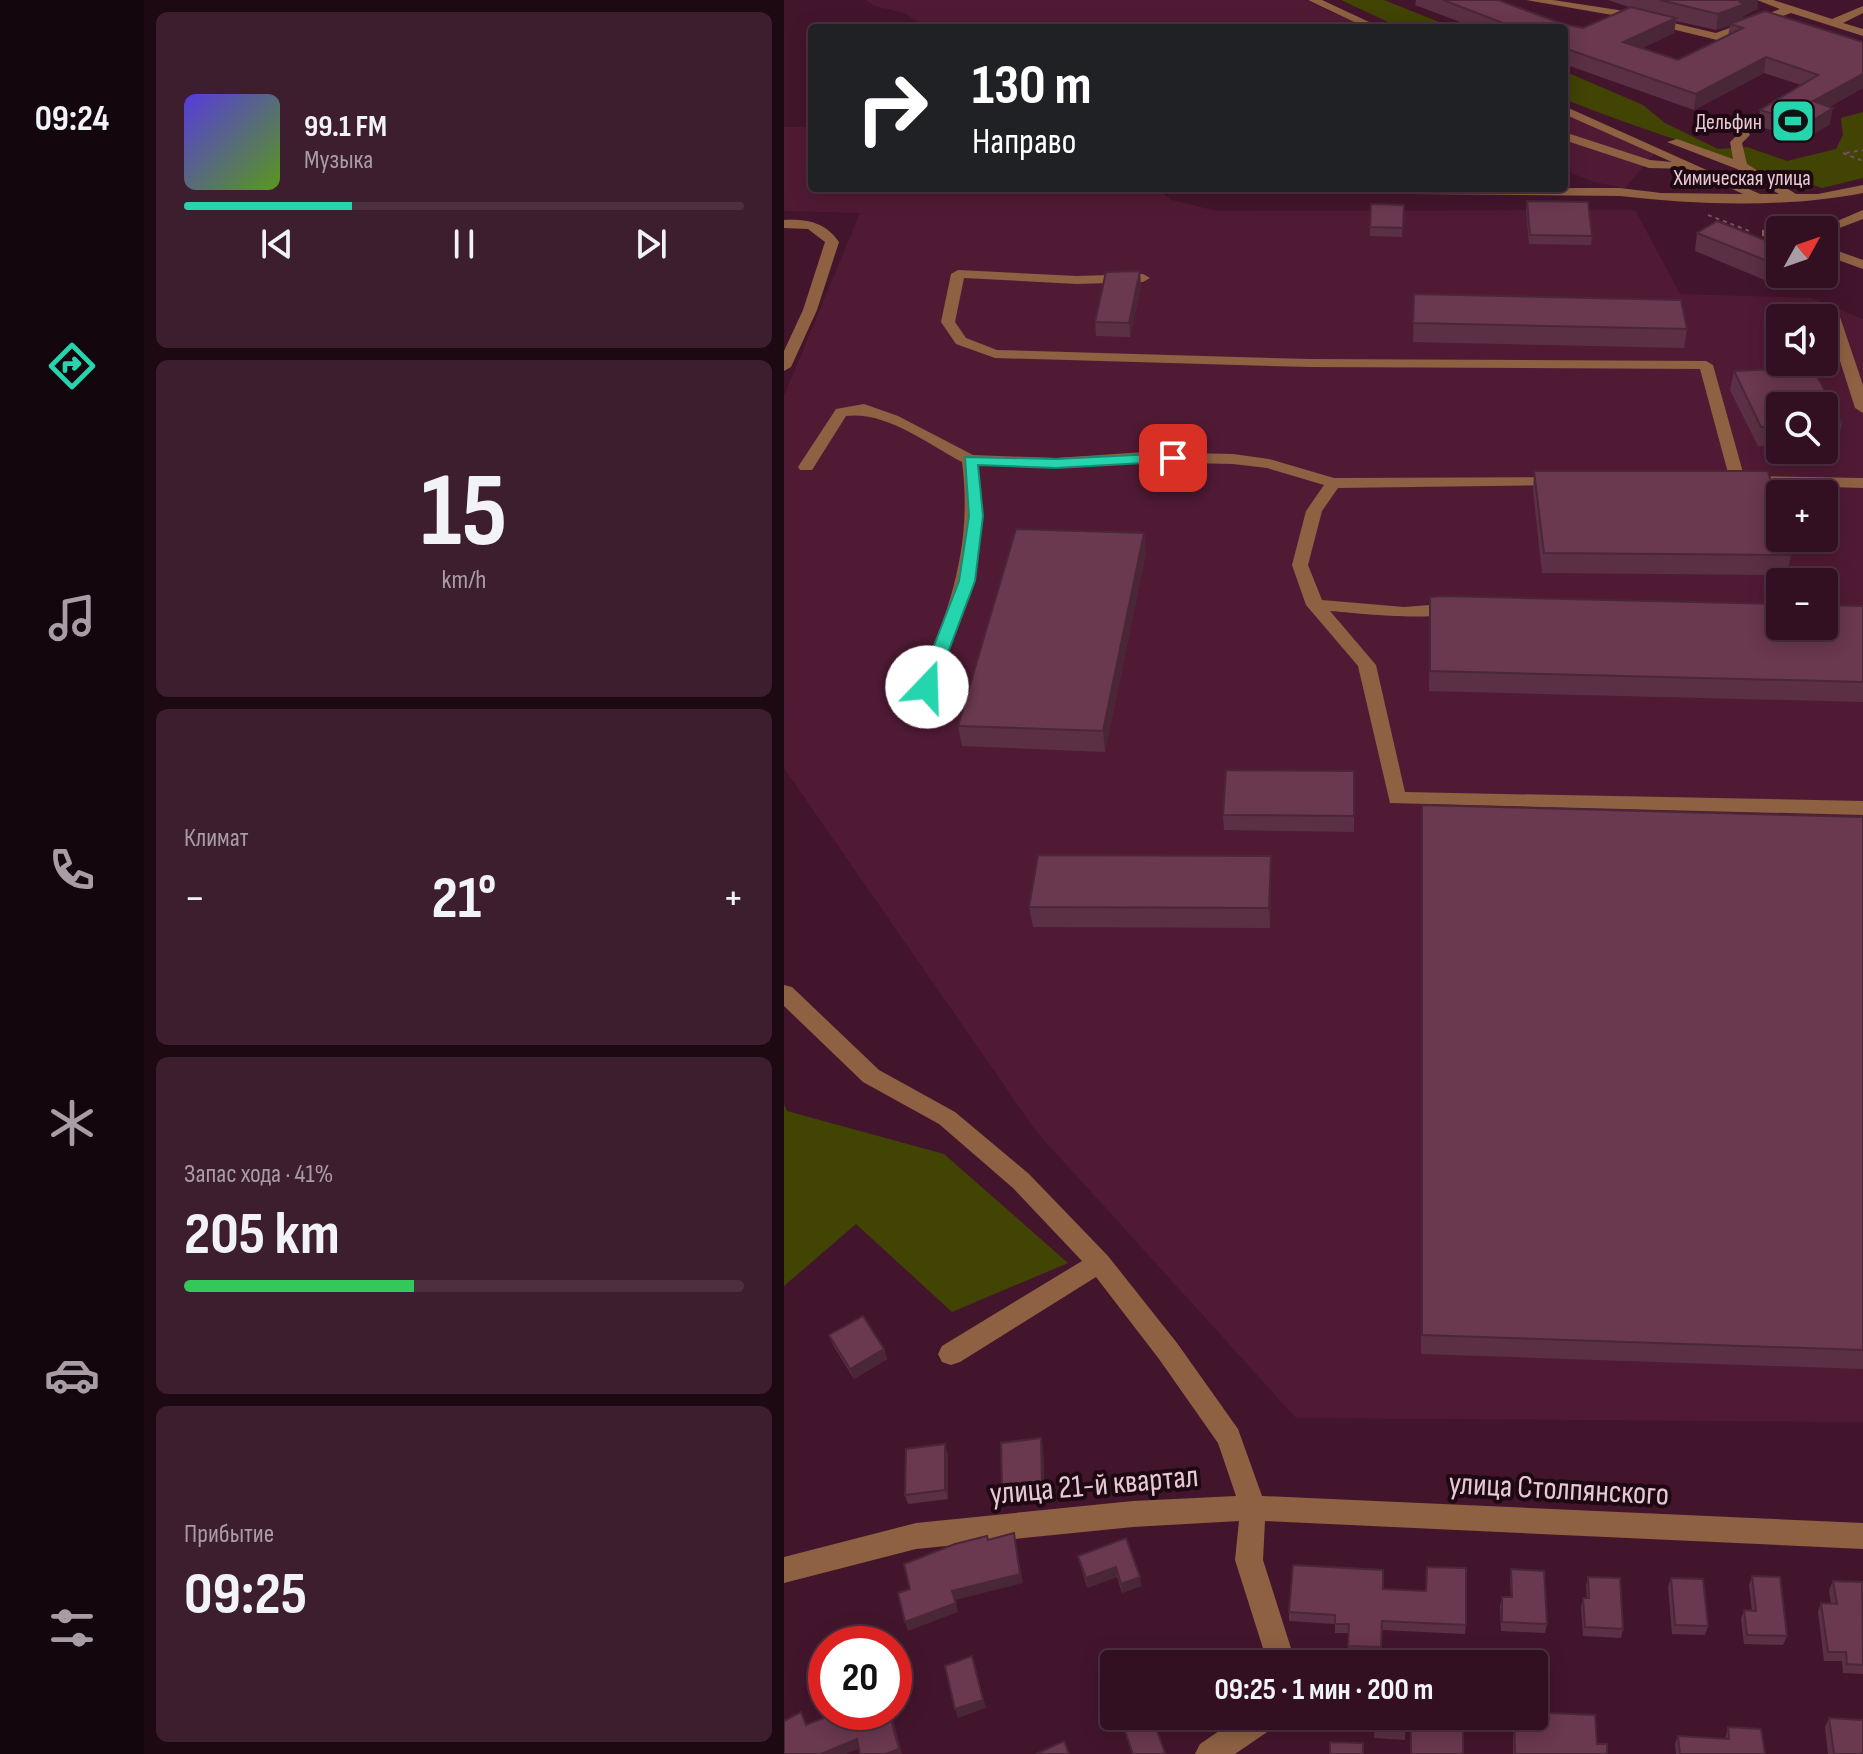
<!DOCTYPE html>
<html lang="ru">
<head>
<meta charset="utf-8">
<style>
	body { margin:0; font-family:"Sofia Sans Condensed",sans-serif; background:#3d1e2e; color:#f1f3f6; height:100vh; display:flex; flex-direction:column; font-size:30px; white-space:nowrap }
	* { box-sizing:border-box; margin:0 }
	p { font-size:26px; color:#a89da5 }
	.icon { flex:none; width:44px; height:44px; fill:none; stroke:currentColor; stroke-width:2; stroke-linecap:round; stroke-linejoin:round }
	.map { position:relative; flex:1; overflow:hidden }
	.drawer { display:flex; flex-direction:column; gap:12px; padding:12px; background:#1c0912; width:640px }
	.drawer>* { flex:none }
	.hud { position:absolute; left:24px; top:24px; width:760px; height:168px; border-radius:8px; box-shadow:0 4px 20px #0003,0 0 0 2px #4d303f; background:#202124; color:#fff; overflow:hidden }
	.needle { width:52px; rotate:50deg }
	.buttons { position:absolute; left:982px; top:216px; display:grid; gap:16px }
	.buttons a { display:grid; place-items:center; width:72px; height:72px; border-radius:8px; background:#321021; box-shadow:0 4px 20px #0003,0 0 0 2px #4d303f; font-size:40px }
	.speed { position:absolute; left:24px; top:1626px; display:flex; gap:16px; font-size:40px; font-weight:700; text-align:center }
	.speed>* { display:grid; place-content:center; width:104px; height:104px; border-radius:50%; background:#321021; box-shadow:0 4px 20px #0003,0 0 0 2px #4d303f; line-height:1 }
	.speed .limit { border:12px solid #d22; background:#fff; color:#111 }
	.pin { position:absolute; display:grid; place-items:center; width:68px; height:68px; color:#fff; margin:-34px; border-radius:16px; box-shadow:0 4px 12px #0006 }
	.me { position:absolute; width:88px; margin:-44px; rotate:21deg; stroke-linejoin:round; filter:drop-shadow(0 0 6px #0008) }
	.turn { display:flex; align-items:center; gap:28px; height:168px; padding:0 32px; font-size:36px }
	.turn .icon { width:104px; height:104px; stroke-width:2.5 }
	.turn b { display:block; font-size:56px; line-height:68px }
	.big { font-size:60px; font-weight:700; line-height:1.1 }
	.drawer .tile { flex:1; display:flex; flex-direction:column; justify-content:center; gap:12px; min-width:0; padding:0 28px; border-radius:12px; background:#3d1e2e }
	.drawer .dial { align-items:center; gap:0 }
	.dial b { font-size:104px; line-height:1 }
	.song { display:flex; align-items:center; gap:24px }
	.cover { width:96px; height:96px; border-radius:12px; background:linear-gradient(135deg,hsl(250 70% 55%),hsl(90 70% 35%)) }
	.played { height:8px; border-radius:4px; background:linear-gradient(90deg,#25d5ae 30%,#4d303f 30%) }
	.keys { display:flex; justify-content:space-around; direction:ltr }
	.heat { display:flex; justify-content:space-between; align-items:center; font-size:44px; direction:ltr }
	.charge { height:12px; border-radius:6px; background:linear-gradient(90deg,#34c759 41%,#4d303f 0) }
	.trip { position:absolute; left:316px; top:1650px; width:448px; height:80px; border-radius:8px; background:#321021; box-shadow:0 4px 20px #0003,0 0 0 2px #4d303f; font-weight:700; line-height:80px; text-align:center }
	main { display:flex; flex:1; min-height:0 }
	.menu { display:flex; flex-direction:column; width:144px; justify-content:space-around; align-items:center; background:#14060d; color:#a89da5 }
	.menu .icon { width:56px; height:56px }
	.menu .selected { color:#25d5ae }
	.menu b { font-size:36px; color:#f1f3f6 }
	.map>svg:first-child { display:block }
</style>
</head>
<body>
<main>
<nav class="menu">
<b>09:24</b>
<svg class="icon selected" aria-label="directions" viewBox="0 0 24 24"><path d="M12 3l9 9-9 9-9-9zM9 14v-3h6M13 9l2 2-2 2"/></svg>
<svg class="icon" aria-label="music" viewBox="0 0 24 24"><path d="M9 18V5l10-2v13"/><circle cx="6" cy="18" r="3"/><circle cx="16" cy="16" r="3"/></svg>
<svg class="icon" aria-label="phone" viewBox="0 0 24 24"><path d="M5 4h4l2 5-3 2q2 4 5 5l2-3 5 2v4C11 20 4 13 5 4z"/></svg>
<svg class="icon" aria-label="climate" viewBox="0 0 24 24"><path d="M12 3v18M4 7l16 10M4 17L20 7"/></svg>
<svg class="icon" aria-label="car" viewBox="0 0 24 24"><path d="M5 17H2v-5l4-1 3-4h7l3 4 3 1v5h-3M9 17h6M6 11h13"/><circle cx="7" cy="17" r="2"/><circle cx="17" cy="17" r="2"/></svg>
<svg class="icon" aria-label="filters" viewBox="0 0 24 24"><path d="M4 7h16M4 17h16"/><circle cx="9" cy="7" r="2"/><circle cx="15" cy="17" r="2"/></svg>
</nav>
<section class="drawer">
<div class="tile">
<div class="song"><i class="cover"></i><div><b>99.1 FM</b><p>Музыка</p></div></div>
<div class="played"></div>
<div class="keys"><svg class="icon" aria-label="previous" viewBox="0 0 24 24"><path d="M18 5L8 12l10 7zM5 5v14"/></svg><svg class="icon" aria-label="pause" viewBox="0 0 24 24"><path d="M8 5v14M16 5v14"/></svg><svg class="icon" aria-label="next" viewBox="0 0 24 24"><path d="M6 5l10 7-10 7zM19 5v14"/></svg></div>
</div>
<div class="tile dial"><b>15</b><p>km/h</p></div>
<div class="tile"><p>Климат</p>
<div class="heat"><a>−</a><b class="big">21°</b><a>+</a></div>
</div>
<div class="tile"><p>Запас хода · 41%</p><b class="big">205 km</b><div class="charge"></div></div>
<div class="tile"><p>Прибытие</p><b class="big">09:25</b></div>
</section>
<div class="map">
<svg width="1079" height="1754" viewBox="0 0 1079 1754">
	<rect width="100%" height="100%" fill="#43152c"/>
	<g fill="#501a35" fill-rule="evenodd">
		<path d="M82,0H521L585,28H143L120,13L91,6Z"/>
		<path d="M780,114L870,154L841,188L810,182L780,170Z"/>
		<path d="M0,127H28V188H371L388,200L433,211L851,210L896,294L1027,298L1079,319V1422L512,1418L252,1131L0,768V396L76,213L0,211ZM996,318H1040V362H996ZM996,406H1040V450H996ZM996,494H1040V538H996ZM996,582H1040V626H996Z"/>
	</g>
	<g fill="#414403">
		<path d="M557,0H600L670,28H617Z"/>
		<path d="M780,71L859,105L881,123L934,149L963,147L1003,161L1052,149L1059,135L1057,118L1079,112V178L1038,188L989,172L982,173C915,146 847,126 780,99Z"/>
		<path d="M0,1104L3,1111L160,1154L284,1263L168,1312L72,1224L0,1286Z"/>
	</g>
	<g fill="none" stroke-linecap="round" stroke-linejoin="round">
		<g stroke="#774d61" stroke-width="2" stroke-dasharray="4 4" stroke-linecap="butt">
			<path d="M1059,153L1079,161"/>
			<path d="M1062,153L1079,150"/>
			<path d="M924,215L968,232"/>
		</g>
		<g fill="#8f6143" fill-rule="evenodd">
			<path d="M524,0H538L598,28H583Z"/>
			<path d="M742,0H769L834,10L932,33L996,9L973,0H989L1048,19L1079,6V13L1059,23L1079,29V36L1007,13L933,40L834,16Z"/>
			<path d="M780,106L976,194H995L953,169L883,142L893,139L949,159L946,142L956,132H964L966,135L958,143L963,164L1012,194H1034L1079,185V193C1003,208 913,205 836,196L412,192L406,188H836L877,193L959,194L904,169L865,168L780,140V132L866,160L888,162L780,114Z"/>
			<path d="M1079,210V219L1040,234V230H1032Z"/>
			<path d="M0,220C23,219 41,222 55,242L33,310L7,367L0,371V351L19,310L41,242L24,229L0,228Z"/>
			<path d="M983,229L996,232V240L978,236V230Z"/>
			<path d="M1040,246L1079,260V269L1040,255Z"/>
			<path d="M174,270L293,276L359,274L366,278L359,282L293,284L180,278L171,322L182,338L213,350L525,359L922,361L929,365L960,476L1079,478V488L947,484L916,369L525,367L211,358L172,344L157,322L167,274Z"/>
			<path d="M1049,313L1056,317L1079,385V413L1071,408L1042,317Z"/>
			<path d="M80,404L114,416L189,455L272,458L360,452L449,454L485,459L550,478L783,477V483L777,485L554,488L538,511L524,565L538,600L620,607L672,603L681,608C663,624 572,613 546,611L592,665L621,792L1079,801V815L606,803L574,666L522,605L508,565L522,511L540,485L483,468L449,464L360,462L272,468L194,465C205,548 181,611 152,687L143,693L137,691L134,687C165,609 189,548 178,462C144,444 102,411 62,416L28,470H16L14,467L52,409Z"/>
			<path d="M0,985L8,987L95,1070L171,1112L245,1174L324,1256L393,1343L454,1429L478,1496L1079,1523V1549L481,1521L479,1560L512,1664H484L451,1560L455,1521L349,1527L132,1549L0,1583V1557L132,1523L349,1501L452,1496L434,1443L375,1359L312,1277L176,1362L167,1365L158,1362L154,1354L158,1346L298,1261L229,1188L155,1124L79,1082L0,1006Z"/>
			<path d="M457,1716H496L492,1726L451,1754H411L416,1744Z"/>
		</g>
	</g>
	<g fill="#5b3044" fill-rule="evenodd">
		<path d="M632,0H714L779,24L799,28L845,7L824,0H974L973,9L959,16V19L1079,42V88L1045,107L1046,124L1020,140L974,126L976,110L1017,85L980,73L910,110L780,64V28H692L631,5ZM892,21L932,30L946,25L944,36L894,60L858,48L890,33Z"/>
		<path d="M743,201L808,236L807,245L745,244L742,210Z"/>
		<path d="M587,204L620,205L618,237L586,236Z"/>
		<path d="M913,233L996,246V274H1014L995,286L911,251Z"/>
		<path d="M357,285L346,337L312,336L311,322Z"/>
		<path d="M630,294L903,329L900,348L629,342Z"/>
		<path d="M1028,367L1058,422L1054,441L1040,442V406H996V445L974,446L946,390L950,371Z"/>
		<path d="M750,471L1007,555L1003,575L758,573L749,491Z"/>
		<path d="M360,533L362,553L321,752L178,746L174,726Z"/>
		<path d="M646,597L1079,606V702L645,691Z"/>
		<path d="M570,771V832L440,830L439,815Z"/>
		<path d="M638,805L1079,817V1369L637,1354Z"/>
		<path d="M487,877L486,928L249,927L245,907Z"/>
		<path d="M45,1335L100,1349L103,1359L70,1379L49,1345Z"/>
		<path d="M257,1438L259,1447L260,1492L221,1498L218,1488Z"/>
		<path d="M164,1454V1499L124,1504L121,1495Z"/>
		<path d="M342,1538L357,1586L338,1593L333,1577L303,1588L294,1556Z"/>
		<path d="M643,1567L682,1625L681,1634L598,1630L597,1656L564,1654L565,1633H551V1624L505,1621V1612L599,1589L642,1591Z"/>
		<path d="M727,1569L763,1624L761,1633L717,1631L716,1606L718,1597H727L726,1579Z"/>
		<path d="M968,1576L1003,1636L999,1645L960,1644L957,1619L960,1610L968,1611L965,1585Z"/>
		<path d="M804,1577L839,1629L837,1638L799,1636L797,1607L799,1598H803L802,1586Z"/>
		<path d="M887,1578L924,1626L921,1635L888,1634L884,1587Z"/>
		<path d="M1049,1581L1079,1588V1674L1059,1673L1058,1661H1040L1034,1612L1037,1603L1047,1604L1045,1590Z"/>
		<path d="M764,1713L813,1744L823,1754H729V1724L679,1720V1716H750Z"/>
		<path d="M335,1716H378L379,1722L371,1725L381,1754H348Z"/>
		<path d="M591,1716H622L621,1740L590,1738Z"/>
		<path d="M1045,1718L1079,1754H1044L1041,1727Z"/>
		<path d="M944,1727L981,1754H892L891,1744L894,1736L941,1739Z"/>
	</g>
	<g fill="#4a2737">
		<path d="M961,0H974L973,9L959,16V20L932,30L934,14Z"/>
		<path d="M892,18L890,33L838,58L839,42Z"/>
		<path d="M982,57L980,73L910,110L912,94Z"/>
		<path d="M1079,74V88L1026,117L1029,101Z"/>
		<path d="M1049,108L1046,124L1020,140L1023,124Z"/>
		<path d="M356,271L357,285L346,337L345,323Z"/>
		<path d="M997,274H1014L995,286Z"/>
		<path d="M360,533L362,553L321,752L319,731Z"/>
		<path d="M487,856V877L486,928L485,908Z"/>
		<path d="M100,1349L103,1359L70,1379L66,1369Z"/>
		<path d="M257,1438L259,1447L260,1492L258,1483Z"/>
		<path d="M161,1444L164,1454V1499L161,1490Z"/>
		<path d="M230,1533L239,1583L171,1600L174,1612L124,1631L121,1622Z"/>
		<path d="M332,1567L333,1577L303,1588L302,1578Z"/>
		<path d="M356,1577L357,1586L338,1593L337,1584Z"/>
		<path d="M188,1656L202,1708L174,1718L171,1709Z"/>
		<path d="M105,1712H107L118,1754H102Z"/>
		<path d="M371,1716H378L379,1722L370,1726L368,1717Z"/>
		<path d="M73,1739L77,1748L62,1754H37Z"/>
	</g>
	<g fill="#6a384f" stroke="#4a2737" stroke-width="2">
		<path d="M659,0H714L779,24L799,28L847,7L892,18L839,42L894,60L959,28L946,24L981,11L1079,42V74L1029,101L1049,108L1023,124L976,110L1034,75L982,57L912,94L780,48V28H732Z"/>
		<path d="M876,0H961L956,2L961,4L934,14Z"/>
		<path d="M743,201L804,202L808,236L746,235Z"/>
		<path d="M587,204L620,205L619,228L586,227Z"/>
		<path d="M933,221L996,246V266L913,233Z"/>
		<path d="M356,271L345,323L311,322L322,272Z"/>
		<path d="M630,294L897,300L903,329L629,323Z"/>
		<path d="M1028,367L1058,422L1040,423V406H996V426L977,427L950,371Z"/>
		<path d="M750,471H984L996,515V538H1002L1007,555L760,553Z"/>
		<path d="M232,529L360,533L319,731L174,726Z"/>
		<path d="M660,596L996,604V626H1040V605L1079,606V682L646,671V597Z"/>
		<path d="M442,770L570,771V816L439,815Z"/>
		<path d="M638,805L1079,817V1350L638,1335Z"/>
		<path d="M254,855L487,856L485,908L245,907Z"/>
		<path d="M79,1316L100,1349L66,1369L45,1335Z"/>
		<path d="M257,1438L258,1483L218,1488L217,1443Z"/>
		<path d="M161,1444V1490L121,1495L122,1449Z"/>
		<path d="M230,1533L236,1574L168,1591L172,1603L121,1622L114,1593L126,1589L120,1564L171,1544L203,1536L204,1540Z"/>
		<path d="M342,1538L356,1577L337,1584L332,1567L302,1578L294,1556Z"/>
		<path d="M509,1565L599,1570V1589L642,1591L643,1567L682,1568V1625L598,1621L597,1647L564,1646L565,1624H551V1615L505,1612Z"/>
		<path d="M727,1569L760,1571L763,1624L718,1622V1597H728Z"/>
		<path d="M968,1576L996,1577L1003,1636L963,1635L960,1610L972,1611Z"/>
		<path d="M804,1577L836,1578L839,1629L801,1627L799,1598H805Z"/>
		<path d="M887,1578L919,1579L924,1626L891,1625Z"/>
		<path d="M1049,1581L1078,1582L1079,1665L1063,1664L1062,1652H1044L1037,1603L1053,1604Z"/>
		<path d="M188,1656L199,1700L171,1709L161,1666Z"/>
		<path d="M750,1679L764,1680V1713L811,1715L813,1744H823V1754H731L730,1716H750Z"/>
		<path d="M17,1712L22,1725L55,1712H105L115,1749L102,1754H76L73,1739L37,1754H0V1721Z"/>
		<path d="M336,1716H371L368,1717L381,1753L378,1754H349Z"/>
		<path d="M591,1716H622V1731L591,1730Z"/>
		<path d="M1045,1718L1079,1720V1754H1050Z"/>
		<path d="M627,1727L679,1730V1754H627Z"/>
		<path d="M944,1727L977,1729L981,1754H896L894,1736L945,1739Z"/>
		<path d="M280,1741L285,1754H252Z"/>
		<path d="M546,1742L579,1743V1754H546Z"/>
	</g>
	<path fill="#25d5ae" stroke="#188a71" stroke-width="2" d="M389,453L396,458L394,461L272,468L194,465L199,516L191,581L151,687L148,690H137L134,687L175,581L185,516L181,457L272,459Z"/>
	<defs>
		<g id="stadium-square" transform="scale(2.3)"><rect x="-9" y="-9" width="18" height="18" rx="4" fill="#25d5ae" stroke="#1e0913"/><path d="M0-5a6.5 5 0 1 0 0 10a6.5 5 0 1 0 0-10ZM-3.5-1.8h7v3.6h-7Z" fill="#111"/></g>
	</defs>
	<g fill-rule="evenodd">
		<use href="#stadium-square" x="1009" y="121"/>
	</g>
	<g text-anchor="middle" stroke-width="8" stroke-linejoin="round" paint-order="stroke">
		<g font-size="22" fill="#e7c8d4" stroke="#1e0913" text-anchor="end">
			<text x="978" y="129">Дельфин</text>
		</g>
		<g font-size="22" fill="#e7c8d4" stroke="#1e0913">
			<text x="958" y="185">Химическая улица</text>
		</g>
		<g font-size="32" fill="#e7c8d4" stroke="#1e0913">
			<text transform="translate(310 1484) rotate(-5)" y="11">улица 21-й квартал</text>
			<text transform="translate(775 1488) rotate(3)" y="11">улица Столпянского</text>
		</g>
	</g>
</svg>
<div class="buttons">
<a><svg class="needle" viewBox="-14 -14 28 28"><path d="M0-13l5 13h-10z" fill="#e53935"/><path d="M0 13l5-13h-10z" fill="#a89da5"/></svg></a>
<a><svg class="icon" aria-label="sound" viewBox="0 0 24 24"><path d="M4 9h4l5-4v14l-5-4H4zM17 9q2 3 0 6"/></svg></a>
<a><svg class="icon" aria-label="search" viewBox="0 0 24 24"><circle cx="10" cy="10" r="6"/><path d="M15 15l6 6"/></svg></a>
<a>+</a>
<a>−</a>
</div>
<div class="speed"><div class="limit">20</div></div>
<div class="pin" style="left:389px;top:458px;background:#d93025"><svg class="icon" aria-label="arrive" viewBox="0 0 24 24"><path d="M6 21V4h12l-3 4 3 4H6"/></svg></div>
<svg class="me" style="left:143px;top:687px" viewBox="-20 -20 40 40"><circle r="19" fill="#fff"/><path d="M0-13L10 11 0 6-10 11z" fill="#25d5ae"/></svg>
<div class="trip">09:25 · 1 мин · 200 m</div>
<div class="hud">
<div class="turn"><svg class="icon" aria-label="right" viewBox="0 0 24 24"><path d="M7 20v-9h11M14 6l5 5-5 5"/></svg><div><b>130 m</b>Направо</div></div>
</div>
</div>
</main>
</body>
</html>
